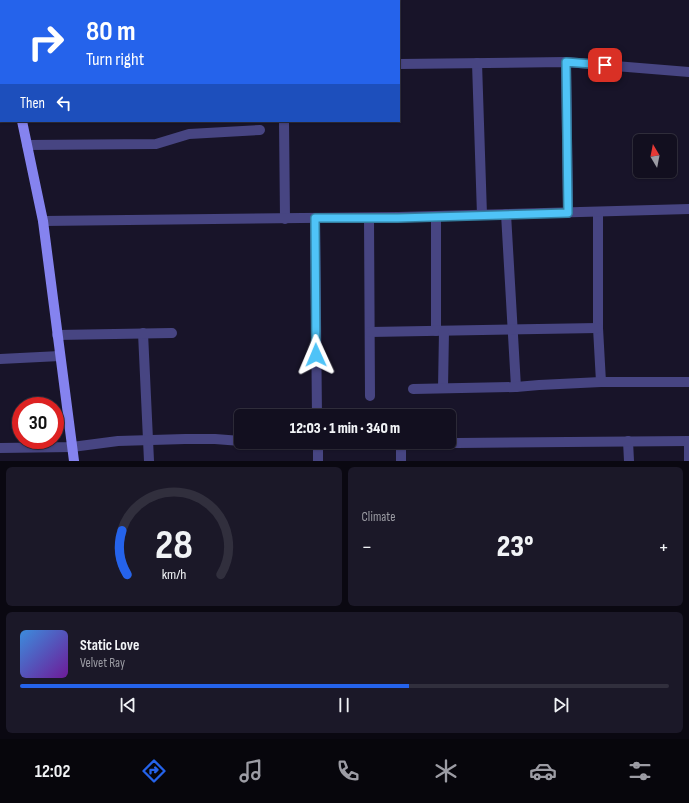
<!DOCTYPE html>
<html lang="en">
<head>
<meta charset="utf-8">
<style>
	body { margin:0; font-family:"Sofia Sans Condensed",sans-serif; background:#1b1828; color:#f1f3f6; height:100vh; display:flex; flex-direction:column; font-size:15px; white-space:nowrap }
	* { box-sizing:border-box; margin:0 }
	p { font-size:13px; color:#9c9ca4 }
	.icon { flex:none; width:22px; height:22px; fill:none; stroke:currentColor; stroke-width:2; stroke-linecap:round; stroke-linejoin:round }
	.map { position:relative; height:461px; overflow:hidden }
	.sheet { display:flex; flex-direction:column; gap:6px; padding:6px; background:#0a0811; flex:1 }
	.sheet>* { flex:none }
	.top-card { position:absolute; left:0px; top:0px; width:400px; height:122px; box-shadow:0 1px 3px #0004,0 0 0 1px #312f3d; background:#2563eb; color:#fff; overflow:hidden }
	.needle { width:26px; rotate:350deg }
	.controls { position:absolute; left:633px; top:134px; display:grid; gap:8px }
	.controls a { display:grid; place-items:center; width:44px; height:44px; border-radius:6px; background:#120f1f; box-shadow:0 1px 3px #0004,0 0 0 1px #312f3d; font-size:20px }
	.speed { position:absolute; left:12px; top:397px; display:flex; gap:8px; font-size:20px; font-weight:700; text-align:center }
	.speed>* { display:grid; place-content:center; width:52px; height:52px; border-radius:50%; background:#120f1f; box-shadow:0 1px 3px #0004,0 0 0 1px #312f3d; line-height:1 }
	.speed .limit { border:6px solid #d22; background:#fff; color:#111 }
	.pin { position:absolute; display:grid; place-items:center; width:34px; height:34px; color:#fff; margin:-17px; border-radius:8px; box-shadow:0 2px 6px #0006 }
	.me { position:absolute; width:44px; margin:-22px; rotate:359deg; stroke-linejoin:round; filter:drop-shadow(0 0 3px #0008) }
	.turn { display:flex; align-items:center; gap:14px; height:84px; padding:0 20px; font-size:18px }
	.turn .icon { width:52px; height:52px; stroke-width:2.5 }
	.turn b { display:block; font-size:28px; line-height:34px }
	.then { display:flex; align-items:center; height:38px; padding:0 20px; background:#0003; gap:8px; font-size:15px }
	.big { font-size:30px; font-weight:800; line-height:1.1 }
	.sheet .widget { flex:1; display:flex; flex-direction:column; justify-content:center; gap:6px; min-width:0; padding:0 14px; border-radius:6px; background:#1b1828 }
	.sheet .dial { align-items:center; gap:0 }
	.dial svg { height:104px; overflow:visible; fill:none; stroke:#312f3d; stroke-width:7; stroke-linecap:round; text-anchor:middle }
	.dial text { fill:#f1f3f6; stroke:none }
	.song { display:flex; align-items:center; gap:12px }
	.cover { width:48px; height:48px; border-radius:6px; background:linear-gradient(135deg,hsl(210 70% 55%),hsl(280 70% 35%)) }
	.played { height:4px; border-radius:2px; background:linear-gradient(90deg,#2563eb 60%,#312f3d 60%) }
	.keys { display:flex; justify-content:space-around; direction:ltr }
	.heat { display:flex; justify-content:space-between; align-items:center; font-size:22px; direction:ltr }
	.sheet .tiles { flex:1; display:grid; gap:6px; grid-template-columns:1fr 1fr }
	.widget:last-child { grid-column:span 2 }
	.trip { position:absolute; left:234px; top:409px; width:222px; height:40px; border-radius:6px; background:#120f1f; box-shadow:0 1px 3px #0004,0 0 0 1px #312f3d; font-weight:800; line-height:40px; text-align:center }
	.dock { display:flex; height:64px; justify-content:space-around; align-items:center; background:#07060c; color:#9c9ca4 }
	.dock .icon { width:28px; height:28px }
	.dock .current { color:#2563eb }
	.dock b { font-size:18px; color:#f1f3f6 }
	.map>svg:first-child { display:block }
</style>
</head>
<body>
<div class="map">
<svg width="689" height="461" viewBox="0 0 689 461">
	<rect width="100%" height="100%" fill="#181429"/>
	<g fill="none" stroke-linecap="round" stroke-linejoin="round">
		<g stroke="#474582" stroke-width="10">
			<path d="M170,0V1"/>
			<path d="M284,1V0"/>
			<path d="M0,33H1"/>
			<path d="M566,62L568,213"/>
			<path d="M477,63L482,215"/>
			<path d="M399,64L566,62L689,72"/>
			<path d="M0,109H1"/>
			<path d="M284,121L285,219"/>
			<path d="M27,145L156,144L189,134L260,130"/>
			<path d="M598,212V328L601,382"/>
			<path d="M506,214L516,387"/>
			<path d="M436,217V331"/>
			<path d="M315,218L317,416"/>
			<path d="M369,218L370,396"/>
			<path d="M43,221L398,217L689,209"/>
			<path d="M370,332L598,328"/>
			<path d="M143,333L149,461"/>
			<path d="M57,335L172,333"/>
			<path d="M0,359L60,356"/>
			<path d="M443,388L444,331"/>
			<path d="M413,389L516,387L539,385L601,382H689"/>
			<path d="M628,441L629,461"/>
			<path d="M249,442L277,443L305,442"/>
			<path d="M318,442V461"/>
			<path d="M394,442L457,443L689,441"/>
			<path d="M401,442V461"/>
			<path d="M0,448L72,447L118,441L185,439H215L241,441"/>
			<path d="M689,461V441"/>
		</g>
		<g stroke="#8583ef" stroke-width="10">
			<path d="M0,13L1,18"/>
			<path d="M22,121L43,221L74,461"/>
		</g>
	</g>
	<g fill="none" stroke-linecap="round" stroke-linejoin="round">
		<g stroke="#337fa1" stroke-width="10">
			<path id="route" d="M316,355L315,218H398L568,213L566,62L605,65"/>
		</g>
		<use href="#route" stroke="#4fc3f7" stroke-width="7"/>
	</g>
</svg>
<div class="controls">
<a><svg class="needle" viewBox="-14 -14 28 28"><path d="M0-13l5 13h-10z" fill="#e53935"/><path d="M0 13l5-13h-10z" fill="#9c9ca4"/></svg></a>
</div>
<div class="speed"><div class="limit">30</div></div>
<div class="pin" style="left:605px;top:65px;background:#d93025"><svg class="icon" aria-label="arrive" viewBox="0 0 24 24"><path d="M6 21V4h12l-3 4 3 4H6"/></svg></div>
<svg class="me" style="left:316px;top:355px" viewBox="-20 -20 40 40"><path d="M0-17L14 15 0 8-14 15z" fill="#4fc3f7" stroke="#fff" stroke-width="4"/></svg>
<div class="trip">12:03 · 1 min · 340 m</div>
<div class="top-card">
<div class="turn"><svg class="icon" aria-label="right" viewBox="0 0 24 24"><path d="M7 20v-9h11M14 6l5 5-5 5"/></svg><div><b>80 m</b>Turn right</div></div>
<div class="then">Then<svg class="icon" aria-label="left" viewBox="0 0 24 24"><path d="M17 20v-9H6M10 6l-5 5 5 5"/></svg></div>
</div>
</div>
<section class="sheet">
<div class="tiles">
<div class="widget dial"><svg viewBox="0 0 100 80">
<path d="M14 69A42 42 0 1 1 86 69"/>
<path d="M14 69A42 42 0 0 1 10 35" stroke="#2563eb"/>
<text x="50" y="56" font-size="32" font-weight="700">28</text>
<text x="50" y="72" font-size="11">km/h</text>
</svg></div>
<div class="widget"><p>Climate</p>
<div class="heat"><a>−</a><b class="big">23°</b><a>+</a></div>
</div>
<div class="widget">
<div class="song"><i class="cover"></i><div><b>Static Love</b><p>Velvet Ray</p></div></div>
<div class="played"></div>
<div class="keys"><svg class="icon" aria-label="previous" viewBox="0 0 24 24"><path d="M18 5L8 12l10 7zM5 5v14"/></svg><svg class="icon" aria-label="pause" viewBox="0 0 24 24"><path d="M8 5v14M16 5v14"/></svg><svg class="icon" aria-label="next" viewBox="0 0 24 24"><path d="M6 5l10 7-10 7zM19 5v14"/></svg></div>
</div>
</div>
</section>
<nav class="dock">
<b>12:02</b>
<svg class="icon current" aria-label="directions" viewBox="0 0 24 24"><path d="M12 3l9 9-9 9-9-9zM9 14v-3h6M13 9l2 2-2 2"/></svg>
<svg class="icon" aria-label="music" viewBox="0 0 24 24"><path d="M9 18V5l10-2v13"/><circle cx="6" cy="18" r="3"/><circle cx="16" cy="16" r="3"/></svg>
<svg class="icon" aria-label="phone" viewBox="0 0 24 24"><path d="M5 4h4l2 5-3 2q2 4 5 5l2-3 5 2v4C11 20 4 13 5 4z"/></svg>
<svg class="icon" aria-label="climate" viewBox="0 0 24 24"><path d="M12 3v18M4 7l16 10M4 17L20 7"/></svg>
<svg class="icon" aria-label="car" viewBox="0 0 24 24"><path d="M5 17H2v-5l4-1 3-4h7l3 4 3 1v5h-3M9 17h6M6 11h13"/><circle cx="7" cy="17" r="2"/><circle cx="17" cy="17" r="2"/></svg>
<svg class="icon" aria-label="filters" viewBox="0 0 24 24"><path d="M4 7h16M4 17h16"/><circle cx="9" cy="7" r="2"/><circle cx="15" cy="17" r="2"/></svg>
</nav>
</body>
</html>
